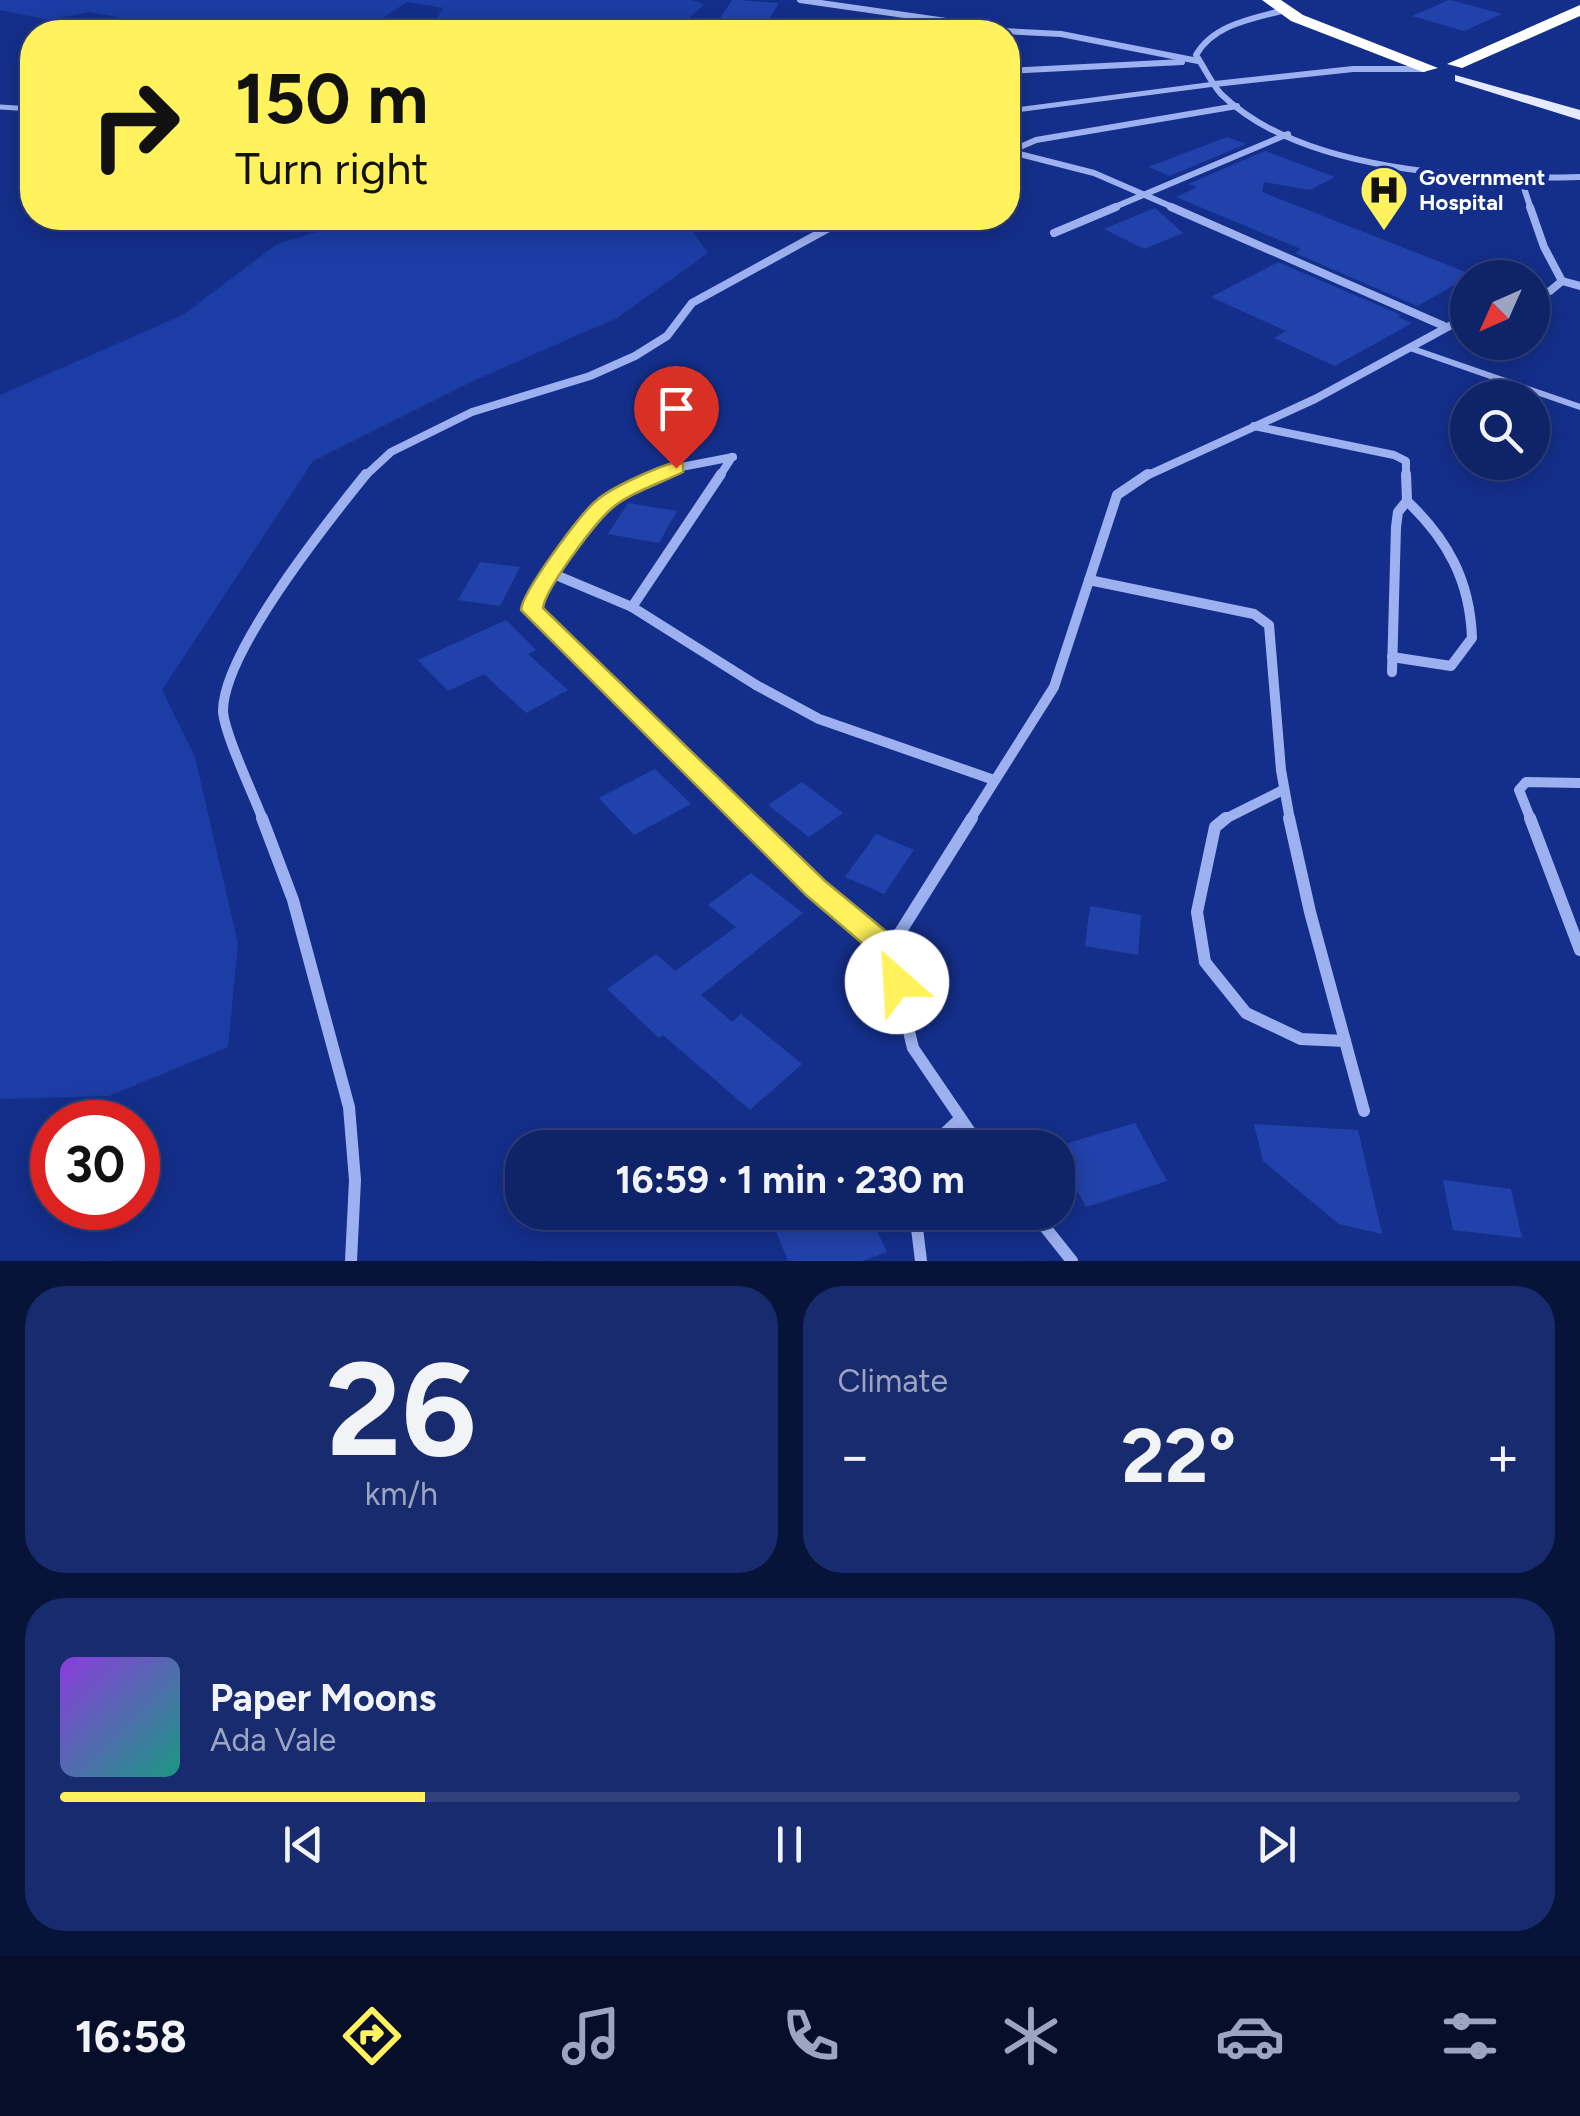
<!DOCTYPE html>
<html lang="en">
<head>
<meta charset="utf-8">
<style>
	body { margin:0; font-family:Figtree,sans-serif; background:#182b6e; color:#f1f3f6; height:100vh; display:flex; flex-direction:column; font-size:38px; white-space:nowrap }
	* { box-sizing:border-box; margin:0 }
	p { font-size:32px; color:#9ba4c0 }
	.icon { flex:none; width:55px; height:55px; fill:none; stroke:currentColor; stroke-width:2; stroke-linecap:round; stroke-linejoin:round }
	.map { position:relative; height:1261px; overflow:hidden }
	.panel { display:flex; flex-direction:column; gap:25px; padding:25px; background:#081339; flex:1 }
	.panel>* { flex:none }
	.banner { position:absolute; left:20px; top:20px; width:1000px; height:210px; border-radius:40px; box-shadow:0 5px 25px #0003,0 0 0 2px #2f407c; background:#fff25c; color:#111; overflow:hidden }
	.needle { width:65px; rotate:225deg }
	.fabs { position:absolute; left:1450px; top:260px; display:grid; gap:20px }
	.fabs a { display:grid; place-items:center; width:100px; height:100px; border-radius:50%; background:#0f2368; box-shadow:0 5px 25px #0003,0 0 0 2px #2f407c; font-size:50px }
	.speed { position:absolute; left:30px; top:1100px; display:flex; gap:20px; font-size:50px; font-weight:700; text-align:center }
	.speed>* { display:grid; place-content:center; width:130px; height:130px; border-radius:50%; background:#0f2368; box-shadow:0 5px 25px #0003,0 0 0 2px #2f407c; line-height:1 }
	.speed .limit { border:15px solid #d22; background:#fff; color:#111 }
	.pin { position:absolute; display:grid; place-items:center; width:85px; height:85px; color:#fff; margin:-102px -42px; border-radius:50% 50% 50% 0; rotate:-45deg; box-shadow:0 0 10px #0007 }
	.pin .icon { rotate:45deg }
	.me { position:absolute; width:110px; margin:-55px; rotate:334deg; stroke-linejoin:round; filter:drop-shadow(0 0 8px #0008) }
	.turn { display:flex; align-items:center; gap:35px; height:210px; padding:0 50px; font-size:45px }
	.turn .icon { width:130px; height:130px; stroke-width:2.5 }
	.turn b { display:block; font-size:70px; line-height:85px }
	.big { font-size:75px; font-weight:700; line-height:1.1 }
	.panel .card { flex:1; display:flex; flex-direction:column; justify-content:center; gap:15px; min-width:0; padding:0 35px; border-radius:40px; background:#182b6e }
	.panel .dial { align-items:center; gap:0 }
	.dial b { font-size:130px; line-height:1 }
	.song { display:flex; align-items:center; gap:30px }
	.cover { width:120px; height:120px; border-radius:15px; background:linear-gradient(135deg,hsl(270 70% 55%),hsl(170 70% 35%)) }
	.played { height:10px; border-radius:5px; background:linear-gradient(90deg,#fff25c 25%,#2f407c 25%) }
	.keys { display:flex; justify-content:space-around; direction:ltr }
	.heat { display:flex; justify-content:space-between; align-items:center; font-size:55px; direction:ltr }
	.panel .tiles { flex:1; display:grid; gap:25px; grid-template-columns:1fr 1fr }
	.card:last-child { grid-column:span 2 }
	.trip { position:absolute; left:505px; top:1130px; width:570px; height:100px; border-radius:40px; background:#0f2368; box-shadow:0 5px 25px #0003,0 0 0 2px #2f407c; font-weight:700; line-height:100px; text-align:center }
	.tabs { display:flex; height:160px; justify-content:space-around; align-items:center; background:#060e2a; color:#9ba4c0 }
	.tabs .icon { width:70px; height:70px }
	.tabs .selected { color:#fff25c }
	.tabs b { font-size:45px; color:#f1f3f6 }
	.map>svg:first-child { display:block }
</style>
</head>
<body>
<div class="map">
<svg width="1580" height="1261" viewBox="0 0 1580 1261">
	<rect width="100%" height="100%" fill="#142f8b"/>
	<g fill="#1c3da5">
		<path d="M0,0H691L704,4L681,26L639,32H476L436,19L444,8L407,2L362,32H203L89,12L49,20L0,10Z"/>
		<path d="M362,218H683L708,253L617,318L475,380L313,461L162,690L195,757L238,944L228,1047L109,1096L0,1099V395L183,315L277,244Z"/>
	</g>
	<g fill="#2242ab">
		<path d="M732,0H738L779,3L761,32H719L721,17Z"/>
		<path d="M1449,0H1451L1502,14L1464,31L1412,16Z"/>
		<path d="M1227,137L1246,144L1170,176L1148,167Z"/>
		<path d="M1265,151L1335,177L1310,190L1264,182L1262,192L1473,275L1417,306L1295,253L1301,249L1176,197L1197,187L1188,184Z"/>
		<path d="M1155,208L1183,233L1144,249L1104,229Z"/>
		<path d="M1278,262L1401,315L1398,317L1412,323L1335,366L1274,338L1286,331L1211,297Z"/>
		<path d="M628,503L677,511L659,543L608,534Z"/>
		<path d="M480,562L520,567L500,606L458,600Z"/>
		<path d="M506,620L536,650L528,654L568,690L526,713L484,674L448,691L418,660Z"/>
		<path d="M655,769L691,804L634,835L599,798Z"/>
		<path d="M802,782L843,813L809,837L768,805Z"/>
		<path d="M876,834L914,850L884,894L845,877Z"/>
		<path d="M751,873L803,913L701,995L732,1022L741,1014L802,1064L750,1110L663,1035L659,1038L607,989L656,954L675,971L736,927L708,905Z"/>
		<path d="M1090,906L1141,915L1138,955L1085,946Z"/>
		<path d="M1135,1123L1167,1181L1086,1207L1055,1147Z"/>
		<path d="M1254,1124L1358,1130L1382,1234L1339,1224L1263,1161Z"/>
		<path d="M1443,1180L1511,1189L1522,1238L1453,1230Z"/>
		<path d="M768,1212H868L887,1252L863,1261H788Z"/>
	</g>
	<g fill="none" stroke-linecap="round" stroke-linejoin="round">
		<g stroke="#9db1f0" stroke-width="5">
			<path d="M0,107L32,109"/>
			<path d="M1008,111L1215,84"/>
		</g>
		<path stroke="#9db1f0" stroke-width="6" d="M1410,348L1580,407"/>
		<g stroke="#9db1f0" stroke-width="6">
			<path d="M800,0L967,24L989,32"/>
			<path d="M1281,11C1251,19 1213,25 1196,55C1204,67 1211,83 1221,94C1302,173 1473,180 1580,177"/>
			<path d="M985,30L1061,34L1198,61"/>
			<path d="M1008,71L1182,62"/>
			<path d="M1215,84L1353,69H1424"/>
			<path d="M1008,151L1094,173L1177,209"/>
			<path d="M1011,151L1036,140L1237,106"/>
			<path d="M1521,179L1531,209"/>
			<path d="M1110,209L1288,134"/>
		</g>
		<g stroke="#9db1f0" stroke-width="8">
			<path d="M1171,207L1444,326"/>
			<path d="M1530,207L1544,247L1562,281L1550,291L1532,296"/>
			<path d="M807,218L820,229"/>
			<path d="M1054,233L1116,207"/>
			<path d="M1562,281L1580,286"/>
			<path d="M1254,426L1394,455L1406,461V477"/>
			<path d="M364,477L391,452L472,412L590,376L635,356L667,336L692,303L847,218"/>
			<path d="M659,477L676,468L733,457"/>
			<path d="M719,477L732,457"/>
			<path d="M1144,477L1315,399L1468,316"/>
		</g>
		<g stroke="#9db1f0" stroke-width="10">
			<path d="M664,474C646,483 625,491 608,503C590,515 534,589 532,610L747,820"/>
			<path d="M551,573L632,607L756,685L819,719L994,780"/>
			<path d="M1089,580L1254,614L1269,625L1281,770L1290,820"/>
			<path d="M632,607L721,474"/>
			<path d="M1392,657L1451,666L1472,638C1470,581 1448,540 1407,501L1406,474"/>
			<path d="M1392,672L1396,527L1398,512L1407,501"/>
			<path d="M263,820C254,796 224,733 223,711C223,653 328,521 366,474"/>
			<path d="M970,820L1054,687L1117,495L1148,474"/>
			<path d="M1223,820L1283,790"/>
			<path d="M1531,820L1519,790L1526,782L1580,783"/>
		</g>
		<g stroke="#9db1f0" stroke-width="12">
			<path d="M262,818L293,900L349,1107L355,1180L351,1261"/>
			<path d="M744,818L816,888L889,950"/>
			<path d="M972,818L889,950L913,1048L981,1148"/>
			<path d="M1226,818L1215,827L1197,912L1205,962L1246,1013L1301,1039L1345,1041"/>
			<path d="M1289,818L1310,912L1364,1111"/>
			<path d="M1530,818L1580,950"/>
			<path d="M929,1148L959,1120"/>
			<path d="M915,1212L921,1261"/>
			<path d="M1033,1212L1072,1261"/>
		</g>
		<path fill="#e6eaff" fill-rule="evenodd" d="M1455,75L1580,110V120L1455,81Z"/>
		<g fill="#fff" fill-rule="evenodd">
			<path d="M1262,0H1281L1303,15L1438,68L1423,72L1291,21Z"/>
			<path d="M1580,5V16L1462,68L1447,64Z"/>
		</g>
	</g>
	<path fill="#fff25c" stroke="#a69d3c" stroke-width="2.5" d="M676,462L683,464V472C661,483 629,493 611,509C595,523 545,589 543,608L825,881L899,942L911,982L907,991L897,994L887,991L876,955L806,895L521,610C522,592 581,513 597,500C612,487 657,467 676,462Z"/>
	<defs>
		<g id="hospital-pin" transform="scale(2.5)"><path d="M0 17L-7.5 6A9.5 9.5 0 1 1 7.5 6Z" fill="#fff25c" stroke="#142f8b"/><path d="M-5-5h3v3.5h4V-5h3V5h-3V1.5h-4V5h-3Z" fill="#111"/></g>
	</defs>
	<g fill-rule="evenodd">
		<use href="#hospital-pin" x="1384" y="190"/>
	</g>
	<g text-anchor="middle" stroke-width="10" stroke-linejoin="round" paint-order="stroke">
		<g font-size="22" font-weight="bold" fill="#fff" stroke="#142f8b" text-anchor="start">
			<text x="1419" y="185">Government<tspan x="1419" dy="25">Hospital</tspan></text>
		</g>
	</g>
</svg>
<div class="fabs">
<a><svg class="needle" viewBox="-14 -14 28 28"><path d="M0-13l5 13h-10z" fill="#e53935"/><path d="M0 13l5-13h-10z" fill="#9ba4c0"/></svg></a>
<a><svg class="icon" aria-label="search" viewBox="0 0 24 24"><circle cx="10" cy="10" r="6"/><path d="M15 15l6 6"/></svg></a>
</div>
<div class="speed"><div class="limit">30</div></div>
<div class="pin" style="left:676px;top:468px;background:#d93025"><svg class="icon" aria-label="arrive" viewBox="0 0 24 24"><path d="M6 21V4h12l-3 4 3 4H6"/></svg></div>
<svg class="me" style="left:897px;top:982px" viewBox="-20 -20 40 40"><circle r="19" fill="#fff"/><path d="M0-13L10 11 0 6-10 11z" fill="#fff25c"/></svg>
<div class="trip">16:59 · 1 min · 230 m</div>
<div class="banner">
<div class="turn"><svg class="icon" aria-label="right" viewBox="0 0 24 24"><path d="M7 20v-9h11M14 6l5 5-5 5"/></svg><div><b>150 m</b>Turn right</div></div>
</div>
</div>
<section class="panel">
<div class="tiles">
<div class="card dial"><b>26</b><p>km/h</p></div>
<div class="card"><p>Climate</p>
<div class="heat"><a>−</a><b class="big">22°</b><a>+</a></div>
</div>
<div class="card">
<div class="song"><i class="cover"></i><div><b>Paper Moons</b><p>Ada Vale</p></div></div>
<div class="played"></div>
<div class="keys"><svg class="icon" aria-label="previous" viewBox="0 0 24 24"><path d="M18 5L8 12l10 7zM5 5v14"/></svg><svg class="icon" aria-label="pause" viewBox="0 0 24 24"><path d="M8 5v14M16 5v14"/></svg><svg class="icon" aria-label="next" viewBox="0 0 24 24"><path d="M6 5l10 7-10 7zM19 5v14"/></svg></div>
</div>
</div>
</section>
<nav class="tabs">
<b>16:58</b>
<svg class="icon selected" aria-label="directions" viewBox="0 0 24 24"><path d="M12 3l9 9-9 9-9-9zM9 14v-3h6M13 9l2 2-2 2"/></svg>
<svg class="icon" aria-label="music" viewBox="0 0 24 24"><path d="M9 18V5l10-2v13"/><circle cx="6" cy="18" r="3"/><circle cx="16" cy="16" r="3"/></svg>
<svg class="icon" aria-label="phone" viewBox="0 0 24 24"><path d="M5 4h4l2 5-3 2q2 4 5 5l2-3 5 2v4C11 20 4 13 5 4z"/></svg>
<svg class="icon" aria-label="climate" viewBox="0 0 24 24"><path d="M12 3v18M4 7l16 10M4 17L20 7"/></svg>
<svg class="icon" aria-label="car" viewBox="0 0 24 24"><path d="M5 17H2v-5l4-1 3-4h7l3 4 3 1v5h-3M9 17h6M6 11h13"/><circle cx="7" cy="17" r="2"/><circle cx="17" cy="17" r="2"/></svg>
<svg class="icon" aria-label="filters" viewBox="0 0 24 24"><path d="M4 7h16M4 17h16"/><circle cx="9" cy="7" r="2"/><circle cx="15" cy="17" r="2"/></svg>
</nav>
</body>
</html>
